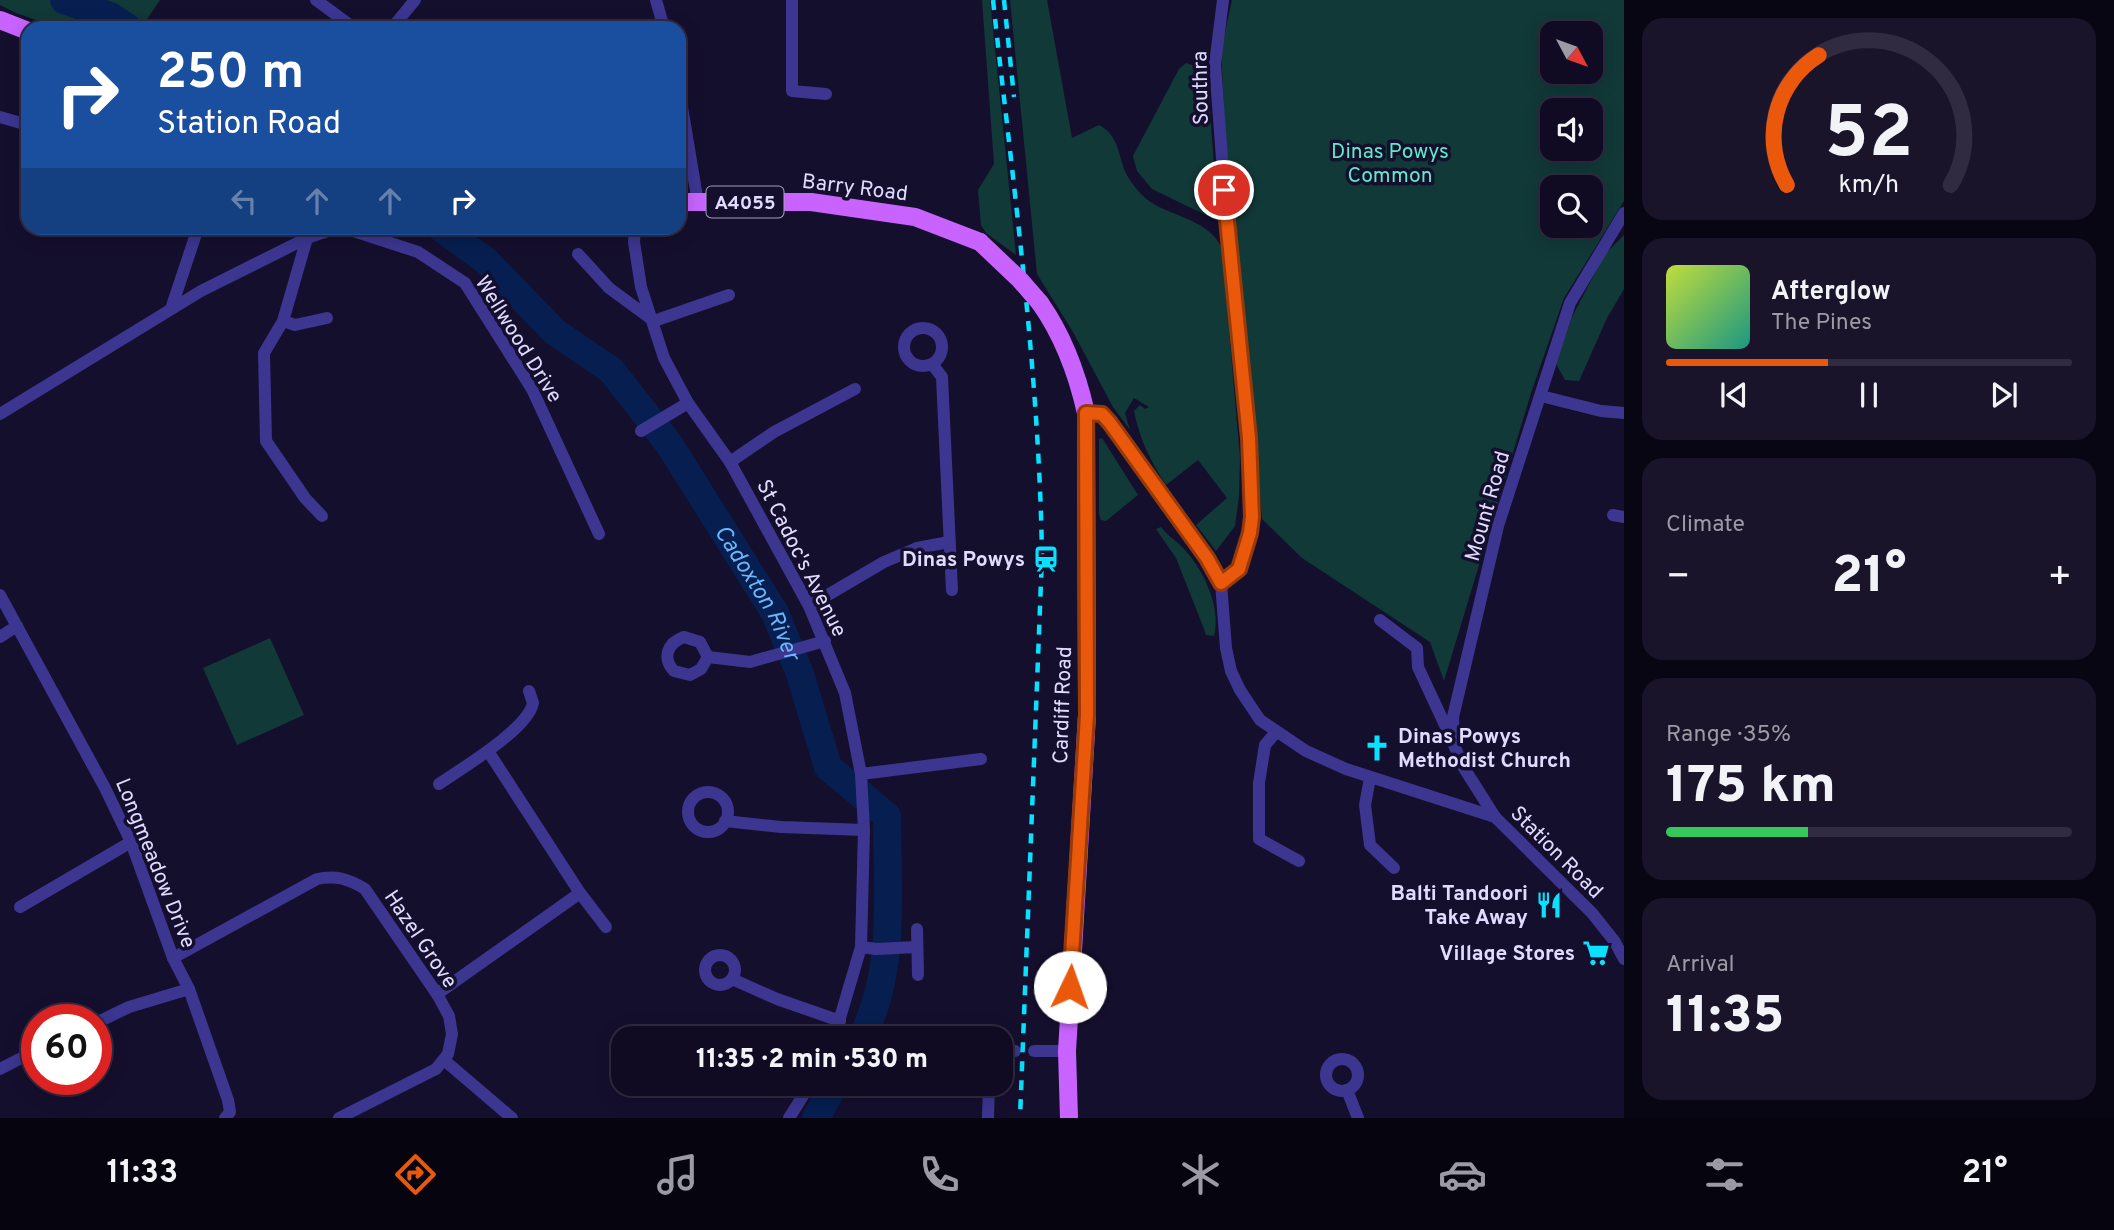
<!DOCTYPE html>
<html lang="en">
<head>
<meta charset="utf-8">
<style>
	body { margin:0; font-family:Overpass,sans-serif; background:#19142a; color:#f1f3f6; height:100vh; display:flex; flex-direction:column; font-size:26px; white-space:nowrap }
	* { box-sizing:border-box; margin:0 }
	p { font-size:23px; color:#9c9ba5 }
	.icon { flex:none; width:38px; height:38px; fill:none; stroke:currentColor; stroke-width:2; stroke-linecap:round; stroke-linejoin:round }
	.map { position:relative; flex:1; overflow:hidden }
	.details { display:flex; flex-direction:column; gap:18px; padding:18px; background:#090613; width:490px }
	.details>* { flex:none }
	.guide { position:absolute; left:21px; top:21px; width:665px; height:214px; border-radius:21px; box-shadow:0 4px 18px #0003,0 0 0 2px #302b40; background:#1a4fa0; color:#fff; overflow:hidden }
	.needle { width:46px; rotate:131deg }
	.fabs { position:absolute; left:1540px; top:21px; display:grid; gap:14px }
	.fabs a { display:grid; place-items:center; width:63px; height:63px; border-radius:14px; background:#100b22; box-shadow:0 4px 18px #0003,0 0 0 2px #302b40; font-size:35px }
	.speed { position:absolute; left:21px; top:1004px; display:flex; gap:14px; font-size:35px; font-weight:700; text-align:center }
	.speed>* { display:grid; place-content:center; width:91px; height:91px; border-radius:50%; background:#100b22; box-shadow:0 4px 18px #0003,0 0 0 2px #302b40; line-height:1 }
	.speed .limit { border:10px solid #d22; background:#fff; color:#111 }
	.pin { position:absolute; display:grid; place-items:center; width:60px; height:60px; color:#fff; margin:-30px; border:4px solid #fff; border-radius:50%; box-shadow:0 2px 7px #0007 }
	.me { position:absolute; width:77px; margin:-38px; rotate:3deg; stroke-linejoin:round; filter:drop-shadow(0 0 5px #0008) }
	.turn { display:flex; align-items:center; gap:24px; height:147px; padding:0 21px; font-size:32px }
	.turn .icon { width:91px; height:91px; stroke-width:2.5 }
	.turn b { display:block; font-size:49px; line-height:60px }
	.lanes { display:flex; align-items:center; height:66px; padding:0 21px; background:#0003; justify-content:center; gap:35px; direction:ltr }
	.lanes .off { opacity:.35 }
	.big { font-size:52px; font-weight:800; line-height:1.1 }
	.details .card { flex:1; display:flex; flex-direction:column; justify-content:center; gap:10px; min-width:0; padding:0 24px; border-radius:21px; background:#19142a }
	.details .dial { align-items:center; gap:0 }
	.dial svg { height:182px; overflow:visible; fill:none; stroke:#302b40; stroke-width:7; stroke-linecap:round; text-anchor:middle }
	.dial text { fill:#f1f3f6; stroke:none }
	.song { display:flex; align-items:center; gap:21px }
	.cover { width:84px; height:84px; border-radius:10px; background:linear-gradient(135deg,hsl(70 70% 55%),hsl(170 70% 35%)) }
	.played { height:7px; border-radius:4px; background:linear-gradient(90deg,#ea580c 40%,#302b40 40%) }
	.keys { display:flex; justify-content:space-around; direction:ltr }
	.heat { display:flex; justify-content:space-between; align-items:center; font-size:38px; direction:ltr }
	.charge { height:10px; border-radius:5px; background:linear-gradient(90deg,#34c759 35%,#302b40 0) }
	.trip { position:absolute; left:611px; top:1026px; width:402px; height:70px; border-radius:21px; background:#100b22; box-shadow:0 4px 18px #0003,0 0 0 2px #302b40; font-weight:800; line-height:70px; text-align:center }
	.tab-bar { display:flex; height:112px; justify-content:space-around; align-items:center; background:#06040e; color:#9c9ba5 }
	.tab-bar .icon { width:49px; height:49px }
	.tab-bar .active { color:#ea580c }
	.tab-bar b { font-size:32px; color:#f1f3f6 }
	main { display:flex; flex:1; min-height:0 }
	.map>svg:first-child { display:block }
</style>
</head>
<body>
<main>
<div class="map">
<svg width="1624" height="1118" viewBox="0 0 1624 1118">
	<rect width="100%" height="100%" fill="#150f2e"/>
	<g fill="#113938" fill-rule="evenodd">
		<path d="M0,0H160L141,28H59L16,13L0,5Z"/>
		<path d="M982,0H990L1016,255L986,233L981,225L978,190L994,164Z"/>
		<path d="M1010,0H1047L1072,138L1099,125C1116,134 1118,149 1123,166C1126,176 1134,186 1141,194C1162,217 1206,215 1222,248L1240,457L1239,496L1235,526L1216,551L1196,525L1227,498L1198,460L1166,485C1151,462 1139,438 1134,411L1140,405L1145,409L1149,407L1134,398L1125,413L1130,430L1113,407L1073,332L1037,274Z"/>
		<path d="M1232,0H1624V201L1564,298L1531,393L1444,681L1430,642L1302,558L1262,519L1227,167L1221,51ZM1552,33H1591V72H1552ZM1552,110H1591V149H1552ZM1552,187H1591V226H1552Z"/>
		<path d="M1186,63L1207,70L1218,221L1152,189L1137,171L1133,156L1179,69Z"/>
		<path d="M1624,235V289L1607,318L1579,381L1565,380L1556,364L1572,317L1605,254Z"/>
		<path d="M1102,438L1138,495L1106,521L1101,520L1099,514V439Z"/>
		<path d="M1161,527C1167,535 1174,539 1181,546C1202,566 1222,607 1214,636L1206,635L1204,629L1176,558L1156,529Z"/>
		<path d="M270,638L304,715L237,745L203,668Z"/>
	</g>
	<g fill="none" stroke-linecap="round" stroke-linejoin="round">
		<g stroke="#061f50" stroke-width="28">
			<path d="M64,0L110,16L128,28"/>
			<path id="s1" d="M441,228L485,260L555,332L611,370L669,444L775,613L800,674L828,767L887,816C887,888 897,973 861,1038"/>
			<path d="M816,1118L835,1083"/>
		</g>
		<g stroke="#3c3691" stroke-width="12">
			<path d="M316,0L354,28"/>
			<path d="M656,0L664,28"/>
			<path d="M792,0V91L826,94"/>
			<path d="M392,28L415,0"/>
			<path d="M679,89L698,203"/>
			<path d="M0,117L28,125"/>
			<path d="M344,228L418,252L465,283L532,389L599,534"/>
			<path d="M635,228L634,242L641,287L664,358L688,403L730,462L809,606L845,693L861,774L864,830L861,947L834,1038"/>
			<path d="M307,238L283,321L264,353L266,441L305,498L322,516"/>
			<path d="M578,254L609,288L654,321L729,295"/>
			<path d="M171,309L198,228"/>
			<path d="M283,321L295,325L327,318"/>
			<circle cx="923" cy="347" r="19"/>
			<path d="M932,364L942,377L952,590"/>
			<path d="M1541,396L1601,411L1624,413"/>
			<path d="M1086,413L1102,414L1207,558L1221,583L1226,648L1231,671L1240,690L1260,720L1306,751L1346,769L1495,817L1592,913L1615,942L1624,959"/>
			<path d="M0,414L201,291L307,238L336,228"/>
			<path d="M641,431L688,403"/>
			<path d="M730,462L774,432L855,389"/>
			<path d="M1613,515L1624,517"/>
			<path d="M1221,583L1239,570L1250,533L1252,517L1249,438L1228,240L1215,64L1223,0"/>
			<path d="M0,595L105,788L131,842L173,958L189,989L228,1100L230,1112L225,1118"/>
			<path d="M809,606L884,562L917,548L949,542"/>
			<path d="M1380,620L1417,648L1418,667L1451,738"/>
			<path d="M0,637L17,626"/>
			<path d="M684,637L700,642L708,657L701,669L690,675L674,671C662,658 667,643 684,637Z"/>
			<path d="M708,657L750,662L825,641"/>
			<path d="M1276,732L1265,745L1259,783V839L1299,861"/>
			<path d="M861,774L981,759"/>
			<path d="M1370,778L1365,805L1370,845L1394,868"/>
			<path d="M439,784C462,768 528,729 533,703L529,691"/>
			<circle cx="708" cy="812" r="20"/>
			<path d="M1495,817L1464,768L1454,745L1453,717L1498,526L1570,303L1624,213"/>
			<path d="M725,821L781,827L864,830"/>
			<path d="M580,893L606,927"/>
			<path d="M20,907L131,842"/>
			<path d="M917,929L918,975"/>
			<path d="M861,947L876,949L917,947"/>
			<circle cx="720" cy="970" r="15"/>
			<path d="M173,958L317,879C336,875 349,879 365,889L437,994L449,1016L452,1034L448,1054L436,1069L339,1118"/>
			<path d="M732,979L777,999L840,1021"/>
			<path d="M437,994L580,893L488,751"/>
			<path d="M96,1023L129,1007L189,989"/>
			<path d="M1001,1051H1015"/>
			<path d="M1034,1051H1067"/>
			<circle cx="1342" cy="1075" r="16"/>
			<path d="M444,1060L512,1118"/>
			<path d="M0,1069L37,1050"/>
			<path d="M1347,1090L1358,1118"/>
			<path d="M789,1118L811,1083"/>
			<path d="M988,1118L989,1083"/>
		</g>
		<g stroke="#c863ff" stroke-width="18">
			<path d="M0,20L28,31"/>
			<path d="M679,202H811L915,217L980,242"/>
			<path d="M1040,303C1064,337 1077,373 1086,413L1087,715L1067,1051L1069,1118"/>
		</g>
		<g stroke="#08e1ff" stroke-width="4.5" stroke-dasharray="10 9" stroke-linecap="butt">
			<path d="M993,0C1013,185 1039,369 1042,556L1020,1118"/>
			<path d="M1004,0L1014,97"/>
		</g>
		<path stroke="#c863ff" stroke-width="18" d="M980,242L1020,280L1040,303"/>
	</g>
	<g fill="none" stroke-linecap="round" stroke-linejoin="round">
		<g stroke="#983908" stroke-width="18">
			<path id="route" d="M1070,987L1087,715L1086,413L1102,414L1110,423L1207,558L1221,583L1239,569L1250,533L1252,517L1249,438L1224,190"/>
		</g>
		<use href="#route" stroke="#ea580c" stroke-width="12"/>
	</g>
	<defs>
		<g id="station-bare" transform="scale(2.1)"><path d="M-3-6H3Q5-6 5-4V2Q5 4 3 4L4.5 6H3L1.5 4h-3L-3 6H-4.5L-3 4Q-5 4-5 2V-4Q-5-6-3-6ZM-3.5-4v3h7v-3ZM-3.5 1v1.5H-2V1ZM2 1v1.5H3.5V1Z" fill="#08e1ff" stroke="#150f2e" stroke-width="2.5" paint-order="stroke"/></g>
		<g id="church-bare" transform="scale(2.1)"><path d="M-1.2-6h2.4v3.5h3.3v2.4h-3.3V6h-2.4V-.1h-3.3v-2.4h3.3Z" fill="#08e1ff" stroke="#150f2e" stroke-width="2.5" paint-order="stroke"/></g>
		<g id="restaurant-bare" transform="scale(2.1)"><path d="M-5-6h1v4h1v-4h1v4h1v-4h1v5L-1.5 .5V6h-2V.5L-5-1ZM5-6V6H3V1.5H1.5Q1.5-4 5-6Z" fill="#08e1ff" stroke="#150f2e" stroke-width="2.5" paint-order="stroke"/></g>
		<g id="supermarket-bare" transform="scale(2.1)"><path d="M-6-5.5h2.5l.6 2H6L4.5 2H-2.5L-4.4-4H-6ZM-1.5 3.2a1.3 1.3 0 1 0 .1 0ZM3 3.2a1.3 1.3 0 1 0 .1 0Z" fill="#08e1ff" stroke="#150f2e" stroke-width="2.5" paint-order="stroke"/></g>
	</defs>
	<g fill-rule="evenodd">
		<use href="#station-bare" x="1046" y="559"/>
		<use href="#church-bare" x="1377" y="748"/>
		<use href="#restaurant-bare" x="1549" y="905"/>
		<use href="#supermarket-bare" x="1596" y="953"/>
	</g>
	<g text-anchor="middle" stroke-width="7" stroke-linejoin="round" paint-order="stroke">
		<rect fill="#150f2e" stroke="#a49ec0" stroke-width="2" x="706.5" y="186.5" width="77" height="31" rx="5"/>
		<g font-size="19" font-weight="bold" fill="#e1dcff">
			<text x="745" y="209">A4055</text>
		</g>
		<g font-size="21" fill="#e1dcff" stroke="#150f2e">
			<text transform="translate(1200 88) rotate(-91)" y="7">Southra</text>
			<text transform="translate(855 187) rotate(7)" y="7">Barry Road</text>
			<text transform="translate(519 339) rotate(58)" y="7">Wellwood Drive</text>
			<text transform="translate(1487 506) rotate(-74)" y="7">Mount Road</text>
			<text transform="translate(802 558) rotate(63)" y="7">St Cadoc's Avenue</text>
			<text transform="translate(1062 705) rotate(-88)" y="7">Cardiff Road</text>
			<text transform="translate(1557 852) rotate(45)" y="7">Station Road</text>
			<text transform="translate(156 863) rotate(68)" y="7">Longmeadow Drive</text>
			<text transform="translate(421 939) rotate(56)" y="7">Hazel Grove</text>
		</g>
		<g font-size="21" fill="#5cebcb" stroke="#150f2e">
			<text x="1390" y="158">Dinas Powys<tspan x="1390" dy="24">Common</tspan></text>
		</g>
		<g font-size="21" font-weight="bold" fill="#e1dcff" stroke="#150f2e" text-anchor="end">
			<text x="1025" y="566">Dinas Powys</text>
			<text x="1398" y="743" text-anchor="start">Dinas Powys<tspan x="1398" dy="24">Methodist Church</tspan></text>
			<text x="1528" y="900">Balti Tandoori<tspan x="1528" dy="24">Take Away</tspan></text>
			<text x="1575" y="960">Village Stores</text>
		</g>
		<g font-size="23" font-style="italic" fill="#6ab7ff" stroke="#150f2e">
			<text dy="8" stroke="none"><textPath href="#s1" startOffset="490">Cadoxton River</textPath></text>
		</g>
	</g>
</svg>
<div class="fabs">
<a><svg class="needle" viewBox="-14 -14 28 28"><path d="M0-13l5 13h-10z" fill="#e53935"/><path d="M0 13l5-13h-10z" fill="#9c9ba5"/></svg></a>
<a><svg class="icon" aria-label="sound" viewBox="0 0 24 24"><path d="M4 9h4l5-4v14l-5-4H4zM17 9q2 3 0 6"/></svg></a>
<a><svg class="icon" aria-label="search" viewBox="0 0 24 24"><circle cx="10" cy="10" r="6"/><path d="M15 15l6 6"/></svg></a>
</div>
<div class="speed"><div class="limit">60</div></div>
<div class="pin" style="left:1224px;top:190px;background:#d93025"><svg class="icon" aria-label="arrive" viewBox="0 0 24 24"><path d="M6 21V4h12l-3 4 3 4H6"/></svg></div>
<svg class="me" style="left:1070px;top:987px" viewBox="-20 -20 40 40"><circle r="19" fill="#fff"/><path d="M0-13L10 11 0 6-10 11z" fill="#ea580c"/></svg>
<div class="trip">11:35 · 2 min · 530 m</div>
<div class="guide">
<div class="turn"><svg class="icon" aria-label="right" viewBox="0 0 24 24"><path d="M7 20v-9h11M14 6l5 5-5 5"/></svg><div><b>250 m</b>Station Road</div></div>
<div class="lanes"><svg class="icon off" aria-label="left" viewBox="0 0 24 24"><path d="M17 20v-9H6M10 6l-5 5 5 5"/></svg><svg class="icon off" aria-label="ahead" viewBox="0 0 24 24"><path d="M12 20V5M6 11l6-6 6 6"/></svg><svg class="icon off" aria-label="ahead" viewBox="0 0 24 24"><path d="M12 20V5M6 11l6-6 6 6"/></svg><svg class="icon" aria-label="right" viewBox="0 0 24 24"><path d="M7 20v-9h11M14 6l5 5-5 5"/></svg></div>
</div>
</div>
<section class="details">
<div class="card dial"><svg viewBox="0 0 100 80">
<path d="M14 69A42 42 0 1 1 86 69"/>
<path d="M14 69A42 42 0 0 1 28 12" stroke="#ea580c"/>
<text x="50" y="56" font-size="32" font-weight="700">52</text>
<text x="50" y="72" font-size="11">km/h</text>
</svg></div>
<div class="card">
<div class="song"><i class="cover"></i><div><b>Afterglow</b><p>The Pines</p></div></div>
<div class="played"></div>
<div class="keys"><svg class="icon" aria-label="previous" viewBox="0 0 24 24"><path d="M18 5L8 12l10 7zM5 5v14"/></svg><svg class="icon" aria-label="pause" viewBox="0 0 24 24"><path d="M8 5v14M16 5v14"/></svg><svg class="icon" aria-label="next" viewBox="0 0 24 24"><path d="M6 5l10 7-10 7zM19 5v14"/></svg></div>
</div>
<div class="card"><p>Climate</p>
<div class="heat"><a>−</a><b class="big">21°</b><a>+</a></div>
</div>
<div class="card"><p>Range · 35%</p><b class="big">175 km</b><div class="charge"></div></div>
<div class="card"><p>Arrival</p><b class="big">11:35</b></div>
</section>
</main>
<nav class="tab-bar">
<b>11:33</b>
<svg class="icon active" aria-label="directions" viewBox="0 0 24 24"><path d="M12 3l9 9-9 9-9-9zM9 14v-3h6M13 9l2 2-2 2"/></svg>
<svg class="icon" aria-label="music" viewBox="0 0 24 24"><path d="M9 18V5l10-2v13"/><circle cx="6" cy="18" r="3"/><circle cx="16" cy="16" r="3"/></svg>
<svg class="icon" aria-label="phone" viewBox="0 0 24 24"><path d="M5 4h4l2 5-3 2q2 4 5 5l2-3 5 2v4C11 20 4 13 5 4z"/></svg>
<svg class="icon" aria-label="climate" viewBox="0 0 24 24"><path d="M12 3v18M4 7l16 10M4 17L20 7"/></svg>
<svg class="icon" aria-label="car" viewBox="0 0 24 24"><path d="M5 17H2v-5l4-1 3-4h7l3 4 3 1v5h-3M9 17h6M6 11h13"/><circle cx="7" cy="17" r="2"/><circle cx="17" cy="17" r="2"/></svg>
<svg class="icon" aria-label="filters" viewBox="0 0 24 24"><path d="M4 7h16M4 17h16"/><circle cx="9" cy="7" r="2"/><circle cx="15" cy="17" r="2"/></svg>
<b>21°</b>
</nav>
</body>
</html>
